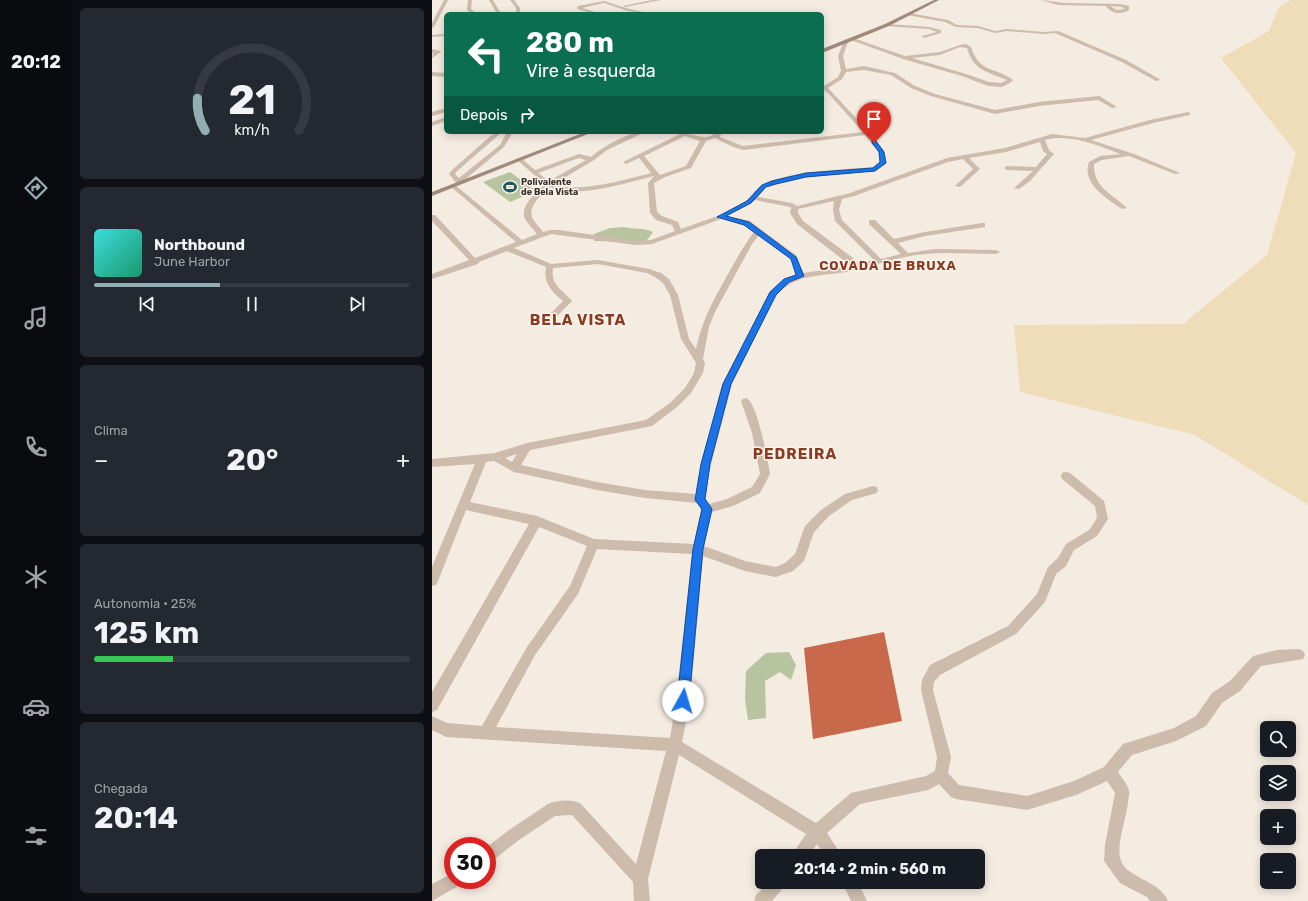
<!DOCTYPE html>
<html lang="pt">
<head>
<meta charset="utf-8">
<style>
	body { margin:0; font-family:Rubik,sans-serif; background:#242831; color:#f1f3f6; height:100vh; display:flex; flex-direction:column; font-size:15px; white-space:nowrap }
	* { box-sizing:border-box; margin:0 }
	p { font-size:13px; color:#9ea1a6 }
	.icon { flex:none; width:22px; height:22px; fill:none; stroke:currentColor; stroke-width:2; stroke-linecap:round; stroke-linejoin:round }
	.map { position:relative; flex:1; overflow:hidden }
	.sheet { display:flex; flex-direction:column; gap:8px; padding:8px; background:#0d0f14; width:360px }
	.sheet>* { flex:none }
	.banner { position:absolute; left:12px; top:12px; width:380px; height:122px; border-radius:6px; box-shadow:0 2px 10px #0003; background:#0b6e4f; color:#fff; overflow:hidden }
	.controls { position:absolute; left:828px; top:721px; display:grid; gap:8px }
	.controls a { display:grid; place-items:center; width:36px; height:36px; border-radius:6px; background:#171b24; box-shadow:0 2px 10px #0003; font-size:20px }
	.speed { position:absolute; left:12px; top:837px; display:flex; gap:8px; font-size:20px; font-weight:700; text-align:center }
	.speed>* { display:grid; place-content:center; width:52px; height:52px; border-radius:50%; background:#171b24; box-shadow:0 2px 10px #0003; line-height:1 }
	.speed .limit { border:6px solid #d22; background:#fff; color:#111 }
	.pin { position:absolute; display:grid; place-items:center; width:34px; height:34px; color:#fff; margin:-41px -17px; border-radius:50% 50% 50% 0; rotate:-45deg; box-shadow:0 0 4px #0007 }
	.pin .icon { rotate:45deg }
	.me { position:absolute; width:44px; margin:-22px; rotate:6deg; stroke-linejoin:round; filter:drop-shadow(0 0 3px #0008) }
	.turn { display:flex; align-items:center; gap:14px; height:84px; padding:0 16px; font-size:18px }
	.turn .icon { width:52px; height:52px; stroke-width:2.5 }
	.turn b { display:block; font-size:28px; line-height:34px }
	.then { display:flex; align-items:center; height:38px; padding:0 16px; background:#0003; gap:8px; font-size:15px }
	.big { font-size:30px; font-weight:700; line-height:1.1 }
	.sheet .tile { flex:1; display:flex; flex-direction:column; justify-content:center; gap:6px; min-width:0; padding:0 14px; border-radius:6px; background:#242831 }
	.sheet .dial { align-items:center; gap:0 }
	.dial svg { height:104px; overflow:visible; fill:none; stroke:#363941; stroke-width:7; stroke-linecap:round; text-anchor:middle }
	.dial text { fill:#f1f3f6; stroke:none }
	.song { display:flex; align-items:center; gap:12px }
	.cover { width:48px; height:48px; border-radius:6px; background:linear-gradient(135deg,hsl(180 70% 55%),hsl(160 70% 35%)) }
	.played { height:4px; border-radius:2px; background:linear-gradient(90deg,#92aeb2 40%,#363941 40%) }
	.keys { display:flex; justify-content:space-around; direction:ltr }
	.heat { display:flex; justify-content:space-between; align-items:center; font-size:22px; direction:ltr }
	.charge { height:6px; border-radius:3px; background:linear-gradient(90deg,#34c759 25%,#363941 0) }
	.trip { position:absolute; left:323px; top:849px; width:230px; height:40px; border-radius:6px; background:#171b24; box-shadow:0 2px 10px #0003; font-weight:700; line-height:40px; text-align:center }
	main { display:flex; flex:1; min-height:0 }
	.dock { display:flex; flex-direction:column; width:72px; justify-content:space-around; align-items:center; background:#090b0e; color:#9ea1a6 }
	.dock .icon { width:28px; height:28px }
	.dock .active { color:#92aeb2 }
	.dock b { font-size:18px; color:#f1f3f6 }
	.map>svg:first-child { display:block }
</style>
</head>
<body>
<main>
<nav class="dock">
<b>20:12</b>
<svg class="icon active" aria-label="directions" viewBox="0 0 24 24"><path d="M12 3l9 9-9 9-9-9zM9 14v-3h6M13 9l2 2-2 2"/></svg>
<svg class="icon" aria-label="music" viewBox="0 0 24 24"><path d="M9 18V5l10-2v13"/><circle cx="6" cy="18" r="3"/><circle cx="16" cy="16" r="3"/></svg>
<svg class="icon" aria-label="phone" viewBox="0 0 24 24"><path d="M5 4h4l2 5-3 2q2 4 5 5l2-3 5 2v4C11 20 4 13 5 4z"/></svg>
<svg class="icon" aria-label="climate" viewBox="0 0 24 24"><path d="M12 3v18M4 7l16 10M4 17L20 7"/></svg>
<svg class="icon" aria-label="car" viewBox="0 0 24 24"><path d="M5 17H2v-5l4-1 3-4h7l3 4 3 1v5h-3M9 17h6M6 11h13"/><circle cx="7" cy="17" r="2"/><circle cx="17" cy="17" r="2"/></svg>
<svg class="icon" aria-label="filters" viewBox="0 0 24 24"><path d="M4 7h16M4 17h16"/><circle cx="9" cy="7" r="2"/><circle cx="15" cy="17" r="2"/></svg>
</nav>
<section class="sheet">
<div class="tile dial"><svg viewBox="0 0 100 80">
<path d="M14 69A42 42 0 1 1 86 69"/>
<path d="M14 69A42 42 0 0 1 8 44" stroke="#92aeb2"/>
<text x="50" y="56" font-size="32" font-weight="700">21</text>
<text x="50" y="72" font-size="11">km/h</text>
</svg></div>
<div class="tile">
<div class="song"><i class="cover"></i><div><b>Northbound</b><p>June Harbor</p></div></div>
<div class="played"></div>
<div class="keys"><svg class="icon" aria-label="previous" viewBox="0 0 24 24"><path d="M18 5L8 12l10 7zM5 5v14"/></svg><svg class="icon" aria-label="pause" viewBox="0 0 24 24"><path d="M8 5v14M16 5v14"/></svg><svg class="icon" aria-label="next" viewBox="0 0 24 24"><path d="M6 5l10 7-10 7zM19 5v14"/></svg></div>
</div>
<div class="tile"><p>Clima</p>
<div class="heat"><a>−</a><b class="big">20°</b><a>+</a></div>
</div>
<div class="tile"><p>Autonomia · 25%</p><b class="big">125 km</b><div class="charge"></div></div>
<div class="tile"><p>Chegada</p><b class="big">20:14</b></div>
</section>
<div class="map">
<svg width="876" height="901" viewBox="0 0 876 901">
	<rect width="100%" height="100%" fill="#f4ebe1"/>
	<g fill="#b8c4a0">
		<path d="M78,172L104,191L78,202L51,182Z"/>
		<path d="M192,227C202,230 211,227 221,232L216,239L211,242L162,241V234L178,228Z"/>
		<path d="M357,652L364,665L359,680L348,672L333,681L334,718L316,720L313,699L314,671L334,653Z"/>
	</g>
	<path fill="#efdcb8" d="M859,0H876V505L763,435L588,392L582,325L751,324L835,255L864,153L789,58L837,31L847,7Z"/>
	<path fill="#c8694b" d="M452,632L470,721L381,739L372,648Z"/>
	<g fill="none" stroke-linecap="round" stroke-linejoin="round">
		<g fill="#cdbbac" fill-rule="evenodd">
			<path d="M12,0H16L2,27L0,28V23Z"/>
			<path d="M36,0H40L39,9L45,14H40L35,10Z"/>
			<path d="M57,0H61L68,12L67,14H63L64,12Z"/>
			<path d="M78,0H82L88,8V14H84V8Z"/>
			<path d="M220,0H229L193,7L191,6Z"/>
			<path d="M609,0L634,3L688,4L697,6V10C689,15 679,14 674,6L626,5ZM678,6L690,7L693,9L685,10Z"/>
			<path d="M172,1L197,9L221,14L196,11L172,3L150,8L170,14H162L145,9L146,6Z"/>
			<path d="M477,13L516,20L525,25L546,26L563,31L575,29L612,32L626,31L694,60L729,80L724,81L690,62L623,33L612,34L575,31L563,33L546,28L524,27L513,22L475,15Z"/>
			<path d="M455,24L497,27L509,30V33L492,38L490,36L505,32L497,29L453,26Z"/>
			<path d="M14,34V36L0,37V35Z"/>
			<path d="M421,38L473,56L508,52L528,45L534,44L539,47C548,74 562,66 581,80L578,83L570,87L556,86L530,76L471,59L419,40ZM528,47L535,48C542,71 554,71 575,80L569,83L557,82L534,74L480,58L508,55Z"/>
			<path d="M412,41L416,42L411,56L414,69L432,66L463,73L483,86L503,94L563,110L607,102L667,96L685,107L680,108L666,100L607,106L563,114L499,96L479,88L459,75L432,70L414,72L410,79L396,88L437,132L452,151L453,164L443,171L374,177L344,184L334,187L326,197L360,203L365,206L418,193L515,158L573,148L620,134L653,138L718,120L756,112L758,113V115L721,123L659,140L702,154L748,173L743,174L697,156L670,160L662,164C661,188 681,194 695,208L690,209C675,199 649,183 657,162L668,156L689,154C666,146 638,133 613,140L617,150L622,154L598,181L587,189L582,188L601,171L575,170L572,168L575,166L604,167L615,154L611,151L608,142L574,152L537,158L548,169L528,187L523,186L541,169L531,159L516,162L422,196L410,199L407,210L410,220L449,259L469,254L437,224V220H443L462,239L493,232L550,223H553V227L493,236L466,243L476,253L503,249L564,250L568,252L564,254C541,254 517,252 494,254C468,256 441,266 414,272C386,277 366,273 344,295L300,384L279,464L273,498L277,504L295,499L320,487L328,474L320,433L309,401L311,399L314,398C325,401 336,461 338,474L328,493L301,506L280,512L272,546L313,561L344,567L353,563L363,554L373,526L389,510L413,494L441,486L445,487L446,490L445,493L420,500L397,516L382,532L372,561L361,571L344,577L313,571L271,556L258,701L250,742L384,823L419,793L494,776L503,771L505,757L489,690L490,680L498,665L576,626L605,594L616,567L626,558L634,544L657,530L665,518L663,506L630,479L629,476L630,473L634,472L638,473L672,501L676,519L665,536L642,550L634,566L624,574L613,602L584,634L508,675L502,682L501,690L519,757L516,773L527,785L595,796L642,781L672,767L691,744L742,728L764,716L780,693L798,681L821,656L845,650L867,649L871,651L873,655L871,659L829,666L808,691L790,703L774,726L744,741L700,755L686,772C689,778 696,784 697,791C698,794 696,799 696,803C694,819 685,842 688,857C691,878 727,879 736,901H718L715,897L688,883L672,861L673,845L683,793L675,781L644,795L595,810L524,799L519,797L507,784L496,790L428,804L395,833L410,856H393L385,844L376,856H359L374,834L247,755L216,879L218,901H202L201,882L140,815L123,816L87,840L60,861L55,864V847L77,830L116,804C125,800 139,799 148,803L204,864L234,751L14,737L0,730V716L15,723L50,726L95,647L138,586L155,546L107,527L5,710L0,712V692L97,524L34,510L6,581L4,585L0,586V567L43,464L0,467V459L63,453L95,443L214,420L238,403L253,388L262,373L264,363L249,339L238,295L231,283L223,277L215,273L166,264L121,268C118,285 131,290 140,301L125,316L104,325L100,322L101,320L119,313L131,301C120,292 111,283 114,267L75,251L47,262L46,264L0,279V274L37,260L0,221V215H3L43,258L84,242L18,186L23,185L90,240L105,234C102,230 96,224 93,219C87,207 105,191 113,184L85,160V158H89L103,170L147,154L159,157C172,146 196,132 213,132L175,150L162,160L122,184C144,194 196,179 219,173L207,158L194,164L191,162L248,134L245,132C257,132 275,143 284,132H290L288,137L311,146L431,132L395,92L390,89V85L392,86L406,77L409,71L406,56ZM433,135L447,152L448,162L441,167C408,170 362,170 332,184C324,187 321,196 314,201C295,214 271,221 249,229L246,222L230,216L225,212L222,183L233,177L259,168L274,141L283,138L301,147L311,150ZM253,136L268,141L254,166L228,175L212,156ZM147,158L154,160L117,181L106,173ZM222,176L216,183L218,213L224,220L240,225L243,231L219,240L204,241L127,230H118L111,232C108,228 104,224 101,219C94,208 110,194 118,187C146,199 193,183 222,176ZM323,200L358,207L359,208L358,213L365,224L419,266L371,273L365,256L318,221L295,216L319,203ZM402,201L401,210L403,221L442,260L426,264L421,258L371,221L366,213V209ZM289,219L313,225L322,232C312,245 304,260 296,274C281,301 271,318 264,349L257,339L246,295L237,279L229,273L217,269L166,260L119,264L82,248L119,234L204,245L220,244ZM327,235L359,259L364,275L354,279L338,292L290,384L269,464L264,494L213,490L165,482L89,465L98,450L220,426L245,407L259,393L271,373L273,363L271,359L277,327L283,312L320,244ZM85,454L80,462L73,458ZM62,461L82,472L165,490L213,498L265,503L269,510L262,544L162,539L105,516L38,502L54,462ZM165,549L260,554L244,701L238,738L64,727L103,655L146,594Z"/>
			<path d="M0,49L8,51L9,52L0,58L1,53H0Z"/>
			<path d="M0,72L14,73V77L0,76Z"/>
			<path d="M14,108V112L0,116V112Z"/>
			<path d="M14,117V121L0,126V122Z"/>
			<path d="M63,132H70L24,172L23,174L27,178L68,145L75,132H81L72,147L30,182L29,184H25L17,174L20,170Z"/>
			<path d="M21,873V880H31L28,885L0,901V884Z"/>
			<path d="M337,882H355L352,887L340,901H322L324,895Z"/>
			<path d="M410,882H426L435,901H419Z"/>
		</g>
		<g fill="#a18a7d" fill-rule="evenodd">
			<path d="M502,0H507L457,26L390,53V49L453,24Z"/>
			<path d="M153,132H161L0,196V192Z"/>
		</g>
	</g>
	<path fill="#1a73e8" stroke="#114b97" d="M440,141H444L452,152L454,163L443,171L374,177L344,184L334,187L319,203L294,216L317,222L364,257L372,276L357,282L344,295L299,384L278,464L273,499L280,509L271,549L257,701L255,705L251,707L247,705L245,701L261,549L270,509L263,500L269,464L291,384L338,292L352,279L364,275L359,259L312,225L285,217L315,201L330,185L340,181L374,173L441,168L448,162L447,152L440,143Z"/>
	<defs>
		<g id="stadium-bare" transform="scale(1.08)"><path d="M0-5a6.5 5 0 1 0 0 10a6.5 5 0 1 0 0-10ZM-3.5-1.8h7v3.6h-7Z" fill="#1f5a5e" stroke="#fbf5ee" stroke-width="2.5" paint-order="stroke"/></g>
	</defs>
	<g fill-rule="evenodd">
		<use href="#stadium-bare" x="78" y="187"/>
	</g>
	<g text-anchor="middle" stroke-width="3" stroke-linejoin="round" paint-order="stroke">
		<g font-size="9" font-weight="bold" fill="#3b302b" stroke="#fbf5ee" text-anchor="start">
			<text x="89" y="185">Polivalente<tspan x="89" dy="10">de Bela Vista</tspan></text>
		</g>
		<g font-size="13" font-weight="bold" letter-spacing="1" fill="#8c3b22" stroke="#fbf5ee">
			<text x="456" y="270">COVADA DE BRUXA</text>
		</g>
		<g font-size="15" font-weight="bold" letter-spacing="1" fill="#8c3b22" stroke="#fbf5ee">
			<text x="146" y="325">BELA VISTA</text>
			<text x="363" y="459">PEDREIRA</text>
		</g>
	</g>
</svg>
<div class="controls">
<a><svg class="icon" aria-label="search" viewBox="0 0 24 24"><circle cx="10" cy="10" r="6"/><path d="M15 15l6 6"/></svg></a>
<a><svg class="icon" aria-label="layers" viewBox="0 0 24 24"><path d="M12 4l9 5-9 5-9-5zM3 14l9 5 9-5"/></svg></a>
<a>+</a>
<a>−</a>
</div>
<div class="speed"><div class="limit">30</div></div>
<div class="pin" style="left:442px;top:143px;background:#d93025"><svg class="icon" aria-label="arrive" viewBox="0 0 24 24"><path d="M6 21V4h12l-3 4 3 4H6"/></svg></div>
<svg class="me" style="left:251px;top:701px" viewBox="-20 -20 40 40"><circle r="19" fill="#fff"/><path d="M0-13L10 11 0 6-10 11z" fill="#1a73e8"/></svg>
<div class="trip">20:14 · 2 min · 560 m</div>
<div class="banner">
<div class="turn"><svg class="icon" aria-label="left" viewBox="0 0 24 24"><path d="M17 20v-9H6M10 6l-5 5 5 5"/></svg><div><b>280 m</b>Vire à esquerda</div></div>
<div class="then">Depois<svg class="icon" aria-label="right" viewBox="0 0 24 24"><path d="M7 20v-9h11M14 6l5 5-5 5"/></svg></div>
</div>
</div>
</main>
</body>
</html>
